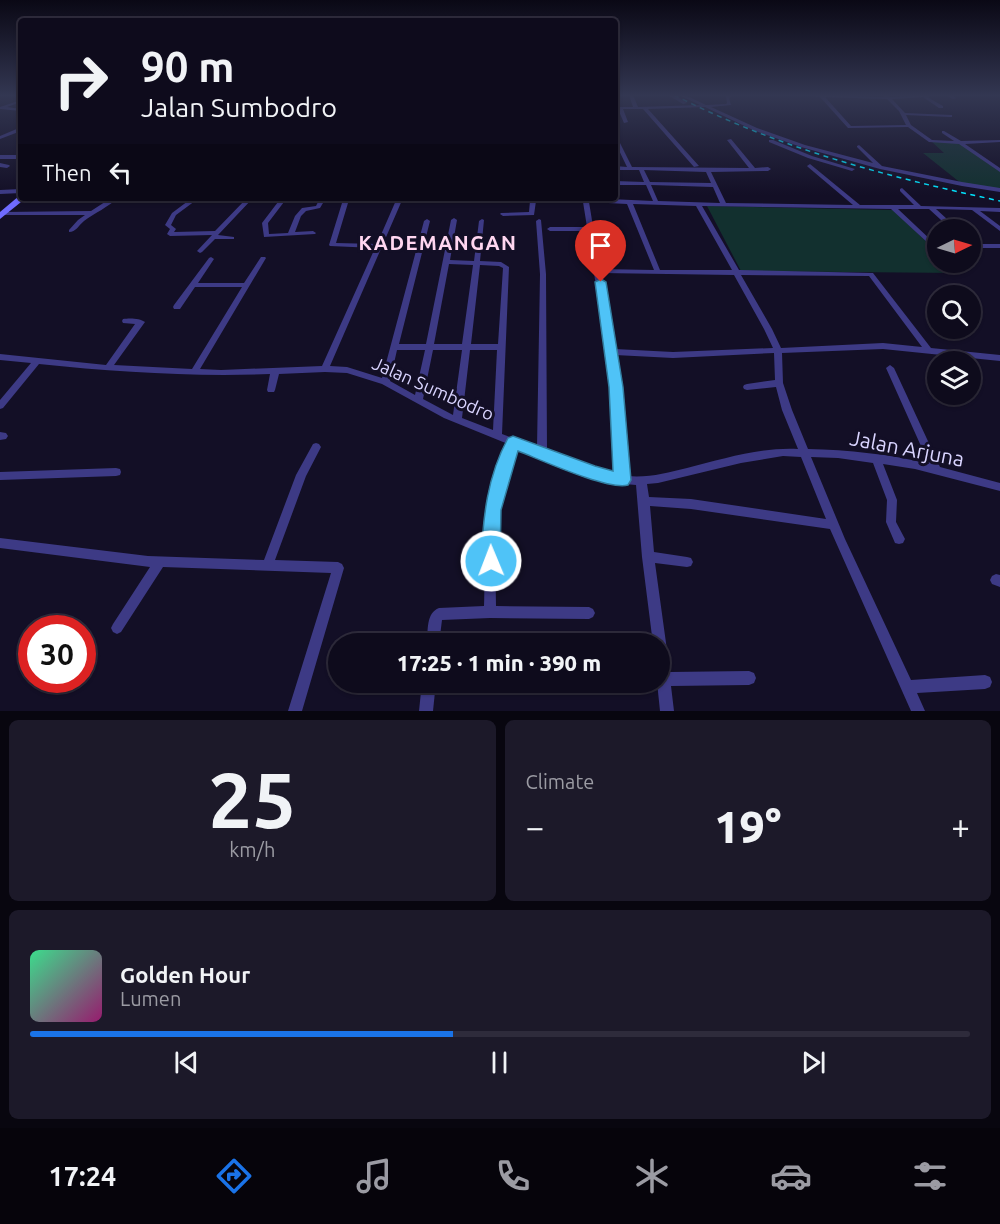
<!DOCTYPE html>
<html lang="en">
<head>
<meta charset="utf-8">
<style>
	body { margin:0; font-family:Ubuntu,sans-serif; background:#1c1929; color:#f1f3f6; height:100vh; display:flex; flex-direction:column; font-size:22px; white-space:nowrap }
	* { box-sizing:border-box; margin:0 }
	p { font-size:20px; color:#9b9ba3 }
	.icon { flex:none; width:33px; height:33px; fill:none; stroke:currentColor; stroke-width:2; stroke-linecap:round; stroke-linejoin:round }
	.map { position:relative; height:711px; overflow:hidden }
	.drawer { display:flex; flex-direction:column; gap:9px; padding:9px; background:#08060f; flex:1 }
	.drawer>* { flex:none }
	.hud { position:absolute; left:18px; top:18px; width:600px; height:183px; border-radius:6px; box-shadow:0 2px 4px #0004,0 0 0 2px #2e2b3b; background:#0e0b1c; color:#f1f3f6; overflow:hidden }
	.needle { width:39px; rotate:85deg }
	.fabs { position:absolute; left:927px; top:219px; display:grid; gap:12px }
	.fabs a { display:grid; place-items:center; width:54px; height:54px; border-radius:50%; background:#0e0b1c; box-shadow:0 2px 4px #0004,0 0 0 2px #2e2b3b; font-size:30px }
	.speed { position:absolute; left:18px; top:615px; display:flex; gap:12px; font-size:30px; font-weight:700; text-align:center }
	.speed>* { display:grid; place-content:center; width:78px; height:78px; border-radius:50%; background:#0e0b1c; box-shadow:0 2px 4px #0004,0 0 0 2px #2e2b3b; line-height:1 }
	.speed .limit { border:9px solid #d22; background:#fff; color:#111 }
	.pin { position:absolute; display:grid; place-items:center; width:51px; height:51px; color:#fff; margin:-62px -26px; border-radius:50% 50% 50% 0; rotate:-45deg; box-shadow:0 0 6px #0007 }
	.pin .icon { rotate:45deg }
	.me { position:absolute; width:66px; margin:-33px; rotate:359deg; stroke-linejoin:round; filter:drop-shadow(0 0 4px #0008) }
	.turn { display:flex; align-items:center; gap:21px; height:126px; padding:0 24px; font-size:27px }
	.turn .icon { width:78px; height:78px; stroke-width:2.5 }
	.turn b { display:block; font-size:42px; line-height:51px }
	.then { display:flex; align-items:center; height:57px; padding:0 24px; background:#0003; gap:12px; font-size:22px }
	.big { font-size:45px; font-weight:800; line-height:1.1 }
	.drawer .card { flex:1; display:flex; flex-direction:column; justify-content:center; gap:9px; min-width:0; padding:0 21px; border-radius:9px; background:#1c1929 }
	.drawer .dial { align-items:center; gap:0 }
	.dial b { font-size:78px; line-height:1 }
	.song { display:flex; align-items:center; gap:18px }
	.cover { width:72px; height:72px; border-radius:9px; background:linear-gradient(135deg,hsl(150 70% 55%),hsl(320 70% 35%)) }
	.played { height:6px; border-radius:3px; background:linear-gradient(90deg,#1a73e8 45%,#2e2b3b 45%) }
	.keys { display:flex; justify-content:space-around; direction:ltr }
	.heat { display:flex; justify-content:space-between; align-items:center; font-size:33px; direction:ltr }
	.drawer .tiles { flex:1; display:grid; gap:9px; grid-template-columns:1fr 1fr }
	.card:last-child { grid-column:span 2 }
	.trip { position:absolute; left:328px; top:633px; width:342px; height:60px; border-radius:30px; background:#0e0b1c; box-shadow:0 2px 4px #0004,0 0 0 2px #2e2b3b; font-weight:800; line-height:60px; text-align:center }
	.tab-bar { display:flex; height:96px; justify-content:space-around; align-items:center; background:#06040b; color:#9b9ba3 }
	.tab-bar .icon { width:42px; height:42px }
	.tab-bar .on { color:#1a73e8 }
	.tab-bar b { font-size:27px; color:#f1f3f6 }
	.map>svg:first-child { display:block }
</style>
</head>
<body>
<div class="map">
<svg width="1000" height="711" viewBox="0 0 1000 711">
	<rect width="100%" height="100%" fill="#130f26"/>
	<g fill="#12302f">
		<path d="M931,141L962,143L1000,170V190L962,184L923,153H944Z"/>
		<path d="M707,206L894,210L937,252L938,262L948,263L959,273L741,271Z"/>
	</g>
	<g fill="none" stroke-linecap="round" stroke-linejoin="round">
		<g fill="#3d3a85" fill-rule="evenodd">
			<path d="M629,95H633L638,107L700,105L679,95H685L706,105L726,104L727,103L726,97L728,95H733L729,98L731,105L711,107L757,128L805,145L873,163L857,147V146L859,145L882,166L962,182L1000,188V192L962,186L880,169L801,147L753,130L705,107L648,109L699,166L694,167L643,109H623L628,122L624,123L618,109H615V107H633Z"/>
			<path d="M668,95H674L687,103L683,104Z"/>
			<path d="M705,95H723L721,96Z"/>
			<path d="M809,95L884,97L883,95H888L889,97L935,95L927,97L943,106V108H939L923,97L892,99L905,113L952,115V117H950L906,115L911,125L932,140L954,141L942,133V131H944L961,141L1000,140V142L965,144L1000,168V172L959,144L929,142L908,127L848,128L820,97ZM825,97L887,99L899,111L906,125L851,126Z"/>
			<path d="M946,95H952L956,98L953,99Z"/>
			<path d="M21,100V102L7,107L21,109V111L0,109V107Z"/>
			<path d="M19,128H21V131L0,139V136Z"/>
			<path d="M615,136L617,137L632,167L749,168L727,140L731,139L755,168L768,167L771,169L768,171L711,172L726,203L853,205L808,167L807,166L810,164L860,205H914L900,191V189L902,188L921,206L1000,208V212L980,211L1000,226V231L972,210L936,209L959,230H952L929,209H898L933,242L938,243V247L929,244L891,209L702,206L739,270L873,273L931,348L1000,355V361L883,349L782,353L783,383L792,410L808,449C848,450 890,454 929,464L886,368L890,365L894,368L940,467L1000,483V491L915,469L883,464L897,500L896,522L905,539L903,543L899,544L895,543L886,522L887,500L873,463L838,458L811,457L845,539L911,680L985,675L990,677L992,682L990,687L985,689L917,693L925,711H911L830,529L691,509L650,506L654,552L687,557L691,558L693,562L691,566L687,567L655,563L670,672L749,671L754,673L756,678L754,683L749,685L671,686L674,711H660L657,682H660V644H653L642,557L636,485L613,483L568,468L517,447C504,476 496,508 495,539C494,562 496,584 496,606L589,607L593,609L595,613L593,617L589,619L490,618L442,620L439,644H427C428,630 426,613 439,608L484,606C485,584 483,562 484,540C486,506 495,474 508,444L444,418L382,384L347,373L325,372L279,374L275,390L274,392H268L267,390L270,374C193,377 116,372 39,364L3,408L0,409V400L31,363L0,360V354L106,365L135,324L123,323L122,321L123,319C129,318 140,318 145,322L114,365L192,369L242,287H195L180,309H174L173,307L174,305L209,258L211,257L214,259L198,283H244L261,257H265L266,258L200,369L221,370L322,366L375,248L330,246L329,245L342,203L345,201L348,203L336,243L377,244L397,198H403L330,366L347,367L382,378L424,221L427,219L430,221L399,344H426L451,220L454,218L457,220L450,260L474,261L479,221L482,219L484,220L480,261L501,262L509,267L502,434L537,447L540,274L536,221L539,219L541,220L546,274L547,451L575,462L617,475L607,352L587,231H550L547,229L550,227H587L583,202L536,201L534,215L503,216L500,214L501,213L529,212L530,201L500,200L497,198H588L653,201L646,185H615V181L644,182L639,170H615V166L627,167L615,142ZM644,170L706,172L711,183L650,182ZM651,185L713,187L720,203L658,201ZM589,202L627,204L654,270L600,269ZM633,204L696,206L732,270H660ZM449,264L473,265L462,344H434ZM480,265L499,266L503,268L498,344H471ZM601,273L734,275L764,329L773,348L673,352L615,349ZM741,275L869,276L922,347L883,343L781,348L772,329ZM397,350H425L415,395L390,381ZM433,350H462L453,415L423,399ZM470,350H497L493,430L462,418ZM774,353L775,380L747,384L744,385L743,387L744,389L747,390L776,387L782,410L798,449C761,447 723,459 687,468C667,473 648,478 627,476L615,355L673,358ZM783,456L801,457L826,519L691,499L649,497L647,484L658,483L741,463Z"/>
			<path d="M769,140H773L812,156L855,169L852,171L808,158L769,142Z"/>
			<rect x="0" y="155" width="21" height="4"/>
			<path d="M0,163L9,165L10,166L7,168L0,167Z"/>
			<path d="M21,189V193L0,194V190Z"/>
			<path d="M111,198H118C108,207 95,213 84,221C78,226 76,232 69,232V230L78,220L85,215H0V213L2,212L91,211Z"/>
			<path d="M192,198H199L176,215L171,225L176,229L174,232L215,231L247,198H253L218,235L234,237V239H215L202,252L200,253L197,251L212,235L170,236L167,234L170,229L165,225L172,213Z"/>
			<path d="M281,198H287L268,223L269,234L288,233L295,216L302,208L316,206L320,198H326L320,208L306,211L301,216L295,232L313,231L316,233L315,234L264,237L262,223Z"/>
			<path d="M970,240L981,244H1000V248H980L970,244Z"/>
			<path d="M0,432L6,433L8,436L6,439L0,440Z"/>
			<path d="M316,443L319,444L321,447L306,476L275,560L338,562L342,564L344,568L302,711H288L331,573L163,567L121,632L117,634L113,632L111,628L113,624L150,567L0,548V538L148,556L264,560L296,475L313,444Z"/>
			<path d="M116,468L120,469L121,472L120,475L116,476L0,480V472Z"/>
			<path d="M996,574L1000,575V587L992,584L990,580L992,576Z"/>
			<path d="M422,682H436L433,711H419Z"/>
		</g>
		<path fill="#6f6bff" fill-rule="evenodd" d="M19,196L26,198L0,219V212Z"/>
		<path stroke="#00e5ff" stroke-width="1.5" stroke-dasharray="5 4.5" stroke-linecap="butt" d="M674,95C781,149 884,176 1000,201"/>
	</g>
	<linearGradient id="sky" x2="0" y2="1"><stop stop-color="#0a0815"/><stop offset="0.49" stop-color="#333752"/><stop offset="1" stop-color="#333752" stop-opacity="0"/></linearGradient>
	<rect width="1000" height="195" fill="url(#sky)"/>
	<path fill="#4fc3f7" stroke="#337fa1" stroke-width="1.5" d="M601,279L606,282L623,387L631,480L628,485C609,491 539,459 518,451L501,510L500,561L498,567L491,570L484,567L481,561C483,517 487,477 508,438L513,436L595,466L613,471L609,387L595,282Z"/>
	<g text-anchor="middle" stroke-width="6" stroke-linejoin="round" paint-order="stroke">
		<g font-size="18" fill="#d9d4ff" stroke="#130f26">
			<text transform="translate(433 389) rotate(24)" y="6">Jalan Sumbodro</text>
		</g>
		<g font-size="20" font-weight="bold" letter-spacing="1.5" fill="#ffd6f0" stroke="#130f26">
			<text x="438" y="250">KADEMANGAN</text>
		</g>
		<g font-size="21" fill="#d9d4ff" stroke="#130f26">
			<text transform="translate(907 449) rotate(11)" y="7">Jalan Arjuna</text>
		</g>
	</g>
</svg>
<div class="fabs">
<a><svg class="needle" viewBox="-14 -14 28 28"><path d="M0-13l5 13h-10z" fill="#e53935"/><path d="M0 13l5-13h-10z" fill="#9b9ba3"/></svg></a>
<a><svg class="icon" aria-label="search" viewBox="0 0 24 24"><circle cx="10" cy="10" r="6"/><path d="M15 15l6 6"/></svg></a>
<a><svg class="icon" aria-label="layers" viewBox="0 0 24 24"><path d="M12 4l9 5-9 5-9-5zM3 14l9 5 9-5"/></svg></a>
</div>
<div class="speed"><div class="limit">30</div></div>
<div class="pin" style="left:601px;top:282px;background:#d93025"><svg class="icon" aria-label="arrive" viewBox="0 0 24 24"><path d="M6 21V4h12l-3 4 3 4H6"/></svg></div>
<svg class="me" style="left:491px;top:561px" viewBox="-20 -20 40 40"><circle r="17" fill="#4fc3f7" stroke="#fff" stroke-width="3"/><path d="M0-11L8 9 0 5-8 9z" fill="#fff"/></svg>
<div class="trip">17:25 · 1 min · 390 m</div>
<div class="hud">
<div class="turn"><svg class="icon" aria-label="right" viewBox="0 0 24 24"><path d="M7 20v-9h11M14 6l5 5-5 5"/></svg><div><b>90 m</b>Jalan Sumbodro</div></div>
<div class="then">Then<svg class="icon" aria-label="left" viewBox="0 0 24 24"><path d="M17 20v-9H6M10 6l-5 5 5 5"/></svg></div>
</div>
</div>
<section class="drawer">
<div class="tiles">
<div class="card dial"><b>25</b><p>km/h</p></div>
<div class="card"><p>Climate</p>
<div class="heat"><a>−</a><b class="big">19°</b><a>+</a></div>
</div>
<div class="card">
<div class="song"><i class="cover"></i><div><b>Golden Hour</b><p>Lumen</p></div></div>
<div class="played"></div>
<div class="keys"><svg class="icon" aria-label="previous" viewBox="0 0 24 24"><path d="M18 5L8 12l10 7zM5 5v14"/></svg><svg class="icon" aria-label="pause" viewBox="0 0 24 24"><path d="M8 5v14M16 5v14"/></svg><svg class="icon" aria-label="next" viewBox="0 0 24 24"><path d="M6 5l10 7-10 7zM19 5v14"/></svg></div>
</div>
</div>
</section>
<nav class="tab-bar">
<b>17:24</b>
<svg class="icon on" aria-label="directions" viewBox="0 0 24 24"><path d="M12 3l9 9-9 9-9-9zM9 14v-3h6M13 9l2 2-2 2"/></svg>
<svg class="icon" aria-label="music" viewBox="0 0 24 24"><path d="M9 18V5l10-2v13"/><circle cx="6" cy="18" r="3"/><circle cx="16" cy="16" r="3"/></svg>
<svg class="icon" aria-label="phone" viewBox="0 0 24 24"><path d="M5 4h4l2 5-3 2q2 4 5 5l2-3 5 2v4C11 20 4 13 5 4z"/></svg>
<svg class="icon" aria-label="climate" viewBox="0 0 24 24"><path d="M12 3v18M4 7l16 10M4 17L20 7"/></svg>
<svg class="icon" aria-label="car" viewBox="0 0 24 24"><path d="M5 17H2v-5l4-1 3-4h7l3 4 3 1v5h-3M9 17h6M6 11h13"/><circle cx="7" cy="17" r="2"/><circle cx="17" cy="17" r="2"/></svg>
<svg class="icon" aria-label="filters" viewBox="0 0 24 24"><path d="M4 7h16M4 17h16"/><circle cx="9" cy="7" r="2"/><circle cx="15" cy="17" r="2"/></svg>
</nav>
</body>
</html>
